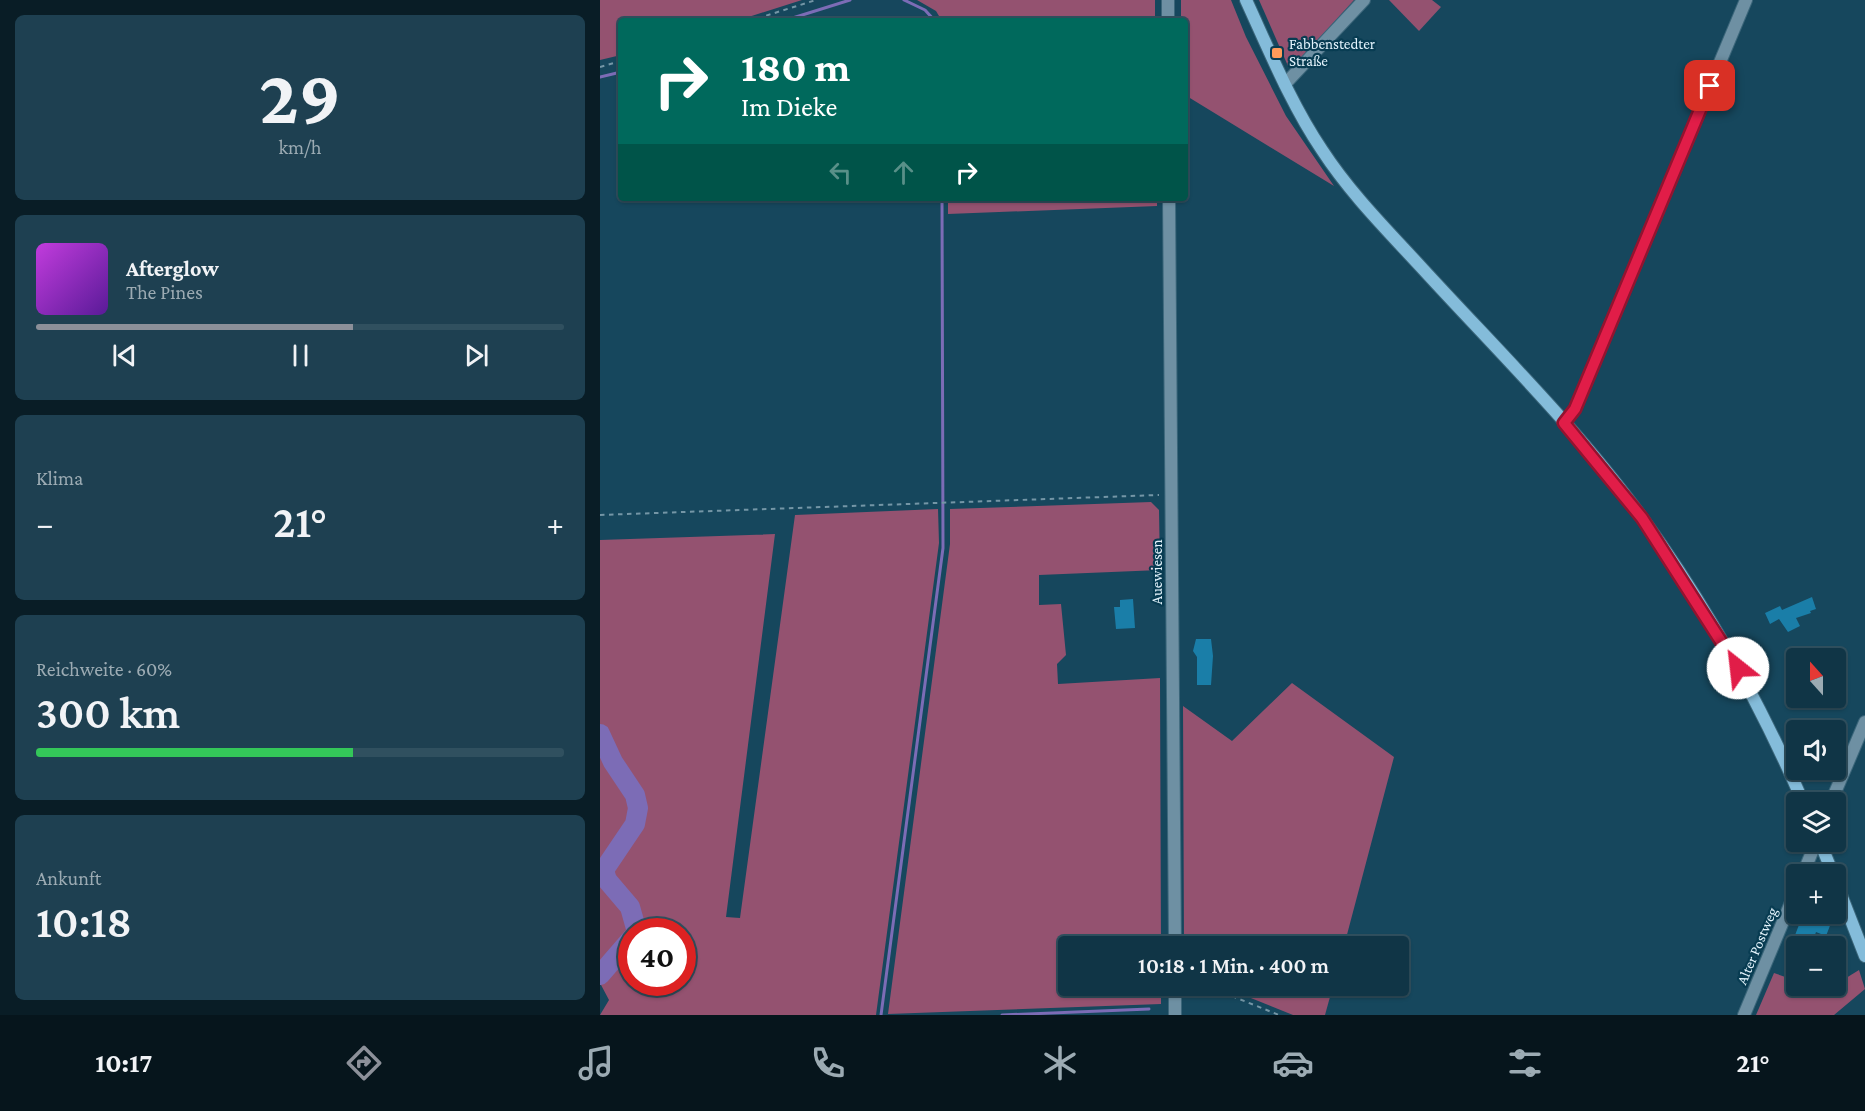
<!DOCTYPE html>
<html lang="de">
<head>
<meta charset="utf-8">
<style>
	body { margin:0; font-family:"Crimson Pro",serif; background:#1e4051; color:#f1f3f6; height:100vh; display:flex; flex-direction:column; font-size:22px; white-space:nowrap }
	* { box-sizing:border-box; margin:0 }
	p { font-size:20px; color:#9cabb3 }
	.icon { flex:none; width:33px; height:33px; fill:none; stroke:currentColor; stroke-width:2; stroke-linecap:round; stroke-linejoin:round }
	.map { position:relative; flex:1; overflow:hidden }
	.drawer { display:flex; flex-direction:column; gap:15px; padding:15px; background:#091d26; width:600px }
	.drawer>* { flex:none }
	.banner { position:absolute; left:18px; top:18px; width:570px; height:183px; border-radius:6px; box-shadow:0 2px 4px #0004,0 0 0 2px #30505f; background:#00695c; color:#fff; overflow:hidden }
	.needle { width:39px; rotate:339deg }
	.fabs { position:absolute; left:1186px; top:648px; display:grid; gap:12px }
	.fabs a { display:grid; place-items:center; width:60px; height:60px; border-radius:6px; background:#103546; box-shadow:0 2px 4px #0004,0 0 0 2px #30505f; font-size:30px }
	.speed { position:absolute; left:18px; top:918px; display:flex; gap:12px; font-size:30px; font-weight:700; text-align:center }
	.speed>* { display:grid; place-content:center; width:78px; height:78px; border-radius:50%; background:#103546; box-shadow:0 2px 4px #0004,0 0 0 2px #30505f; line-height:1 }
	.speed .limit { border:9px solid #d22; background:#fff; color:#111 }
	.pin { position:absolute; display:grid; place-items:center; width:51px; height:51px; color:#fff; margin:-26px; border-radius:12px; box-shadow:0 3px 9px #0006 }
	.me { position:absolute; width:66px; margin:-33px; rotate:331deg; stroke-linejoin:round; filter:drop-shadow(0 0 4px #0008) }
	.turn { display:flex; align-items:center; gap:21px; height:126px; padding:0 24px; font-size:27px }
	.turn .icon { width:78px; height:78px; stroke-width:2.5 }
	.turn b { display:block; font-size:42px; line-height:51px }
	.lanes { display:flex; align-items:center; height:57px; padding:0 24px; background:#0003; justify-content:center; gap:30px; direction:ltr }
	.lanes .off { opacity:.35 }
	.big { font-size:45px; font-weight:600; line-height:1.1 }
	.drawer .card { flex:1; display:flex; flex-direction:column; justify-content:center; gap:9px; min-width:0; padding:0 21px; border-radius:9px; background:#1e4051 }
	.drawer .dial { align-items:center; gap:0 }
	.dial b { font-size:78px; line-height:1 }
	.song { display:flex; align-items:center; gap:18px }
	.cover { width:72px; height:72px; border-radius:9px; background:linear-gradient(135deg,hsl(290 70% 55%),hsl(270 70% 35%)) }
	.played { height:6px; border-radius:3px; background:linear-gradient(90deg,#8c9099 60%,#30505f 60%) }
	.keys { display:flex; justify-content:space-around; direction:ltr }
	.heat { display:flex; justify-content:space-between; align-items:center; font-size:33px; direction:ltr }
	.charge { height:9px; border-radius:4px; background:linear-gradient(90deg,#34c759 60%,#30505f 0) }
	.trip { position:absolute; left:458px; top:936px; width:351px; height:60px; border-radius:6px; background:#103546; box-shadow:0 2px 4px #0004,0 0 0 2px #30505f; font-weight:600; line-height:60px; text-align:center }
	.tabs { display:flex; height:96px; justify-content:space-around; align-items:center; background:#06151c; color:#9cabb3 }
	.tabs .icon { width:42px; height:42px }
	.tabs .selected { color:#8c9099 }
	.tabs b { font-size:27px; color:#f1f3f6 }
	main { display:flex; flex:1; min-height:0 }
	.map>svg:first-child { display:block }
</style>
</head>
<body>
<main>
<section class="drawer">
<div class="card dial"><b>29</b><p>km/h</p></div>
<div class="card">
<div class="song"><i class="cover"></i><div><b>Afterglow</b><p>The Pines</p></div></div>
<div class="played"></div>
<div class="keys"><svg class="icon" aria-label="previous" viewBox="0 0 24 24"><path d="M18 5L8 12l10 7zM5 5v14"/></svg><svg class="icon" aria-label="pause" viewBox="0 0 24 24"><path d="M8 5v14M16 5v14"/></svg><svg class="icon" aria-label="next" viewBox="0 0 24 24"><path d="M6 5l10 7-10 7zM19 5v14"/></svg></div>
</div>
<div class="card"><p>Klima</p>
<div class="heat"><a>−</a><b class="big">21°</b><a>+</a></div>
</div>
<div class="card"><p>Reichweite · 60%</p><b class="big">300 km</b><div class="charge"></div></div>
<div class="card"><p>Ankunft</p><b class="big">10:18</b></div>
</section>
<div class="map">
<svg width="1265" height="1015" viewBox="0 0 1265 1015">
	<rect width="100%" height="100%" fill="#16475d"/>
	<g fill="#945270">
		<path d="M0,0H202L136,21H21V55L0,60Z"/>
		<path d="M317,0H555V21H342L336,11Z"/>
		<path d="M581,0H631L646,37L686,116L734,186L585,95V21H581Z"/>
		<path d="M659,0H754L696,64L688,66Z"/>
		<path d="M789,0H832L841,7L819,31Z"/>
		<path d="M348,198H557V206L348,214Z"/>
		<path d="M551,502L559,510L560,570L439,575V605L461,604L466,655L457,664L458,684L560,678L561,946H468V986H561V1004L288,1014L350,544V509Z"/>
		<path d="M338,509L339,543L276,1015H0L9,1000L0,983L11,976L31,948L32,982H82V932L40,931L33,904L10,876L9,870L43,814L39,794L17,761L0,727V540L175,534L126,917L140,918L195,515Z"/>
		<path d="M692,683L794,757L744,946H584L583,706L632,741Z"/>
		<path d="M0,745C8,764 37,799 32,817C27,834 11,851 1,866L0,874Z"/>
		<path d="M0,876C5,897 29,901 31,931L0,968Z"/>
		<path d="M1259,970L1265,989L1234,1015H1156L1174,973L1197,981V986H1208L1225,991Z"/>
		<path d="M621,986H733L725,1015H693Z"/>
	</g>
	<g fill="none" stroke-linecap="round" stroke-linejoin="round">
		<g stroke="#7c6cb6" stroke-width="3">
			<path d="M304,0L325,10L335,21"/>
			<path d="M183,21L250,0"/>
			<path d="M0,77L21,72"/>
			<path d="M281,1015L343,548L342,198"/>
			<path d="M402,1015L549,1009"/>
		</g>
		<g stroke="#7c6cb6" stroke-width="20">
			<path d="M0,734L13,762L35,795L38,808L35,824L4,870L7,880L30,907L37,932"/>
			<path d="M0,975L32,938"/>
		</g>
	</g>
	<g fill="#1a7ea8">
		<path d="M1212,597L1216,609L1210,611L1211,613L1196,618L1200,626L1188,632L1179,619L1170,624L1165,613L1180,606L1182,610Z"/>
		<path d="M533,599L535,628L516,629L514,607H520V600Z"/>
		<path d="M596,639H611L613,656L611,685H597V657L593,651Z"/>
		<path d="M1202,917L1216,923L1218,918L1231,923L1226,936L1216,932L1211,946L1192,943Z"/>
	</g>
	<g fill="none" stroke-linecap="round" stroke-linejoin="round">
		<g stroke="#3b667a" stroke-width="14">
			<g id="street">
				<path d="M568,0V21"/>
				<path d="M685,84L764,0"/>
				<path d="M569,198L575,946"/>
				<path d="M964,423L975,409L1146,0"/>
				<path d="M1231,802L1265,722"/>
				<path d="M1203,874L1216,842"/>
				<path d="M575,986V1015"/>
				<path d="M1144,1015L1197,888"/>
			</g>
		</g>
		<g stroke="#3b667a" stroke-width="14">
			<g id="secondary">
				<path d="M646,0C669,50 691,104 722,150C750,193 786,229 821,267C896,349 978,429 1043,519C1107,607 1160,703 1203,802"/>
				<path d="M1220,842L1233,874"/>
				<path d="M1236,882L1265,956"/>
			</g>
		</g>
		<g stroke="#7496a6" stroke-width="2" stroke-dasharray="4.5 4.5" stroke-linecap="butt">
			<path d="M149,21L216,0"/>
			<path d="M0,67L21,61"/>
			<path d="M0,515L559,495"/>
			<path d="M607,986L679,1015"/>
		</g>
		<use href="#street" stroke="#6e90a3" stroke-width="12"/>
		<use href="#secondary" stroke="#84bcda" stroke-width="12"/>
	</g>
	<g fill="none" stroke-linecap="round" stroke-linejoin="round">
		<g stroke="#92132f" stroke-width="15">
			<path id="route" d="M1110,86L975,409L964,423L1042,518L1138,668"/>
		</g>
		<use href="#route" stroke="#e11d48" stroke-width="10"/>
	</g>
	<rect fill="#ff9b5a" stroke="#083c52" stroke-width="2" x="671" y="47" width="12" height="12" rx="3"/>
	<g text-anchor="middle" stroke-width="4.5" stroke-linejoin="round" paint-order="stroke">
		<g font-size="15" fill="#e3f3fc" stroke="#083c52" text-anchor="start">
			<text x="689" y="49">Fabbenstedter<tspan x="689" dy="17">Straße</tspan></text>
		</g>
		<g font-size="15" fill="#e3f3fc" stroke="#083c52">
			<text transform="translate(557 572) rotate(-90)" y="5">Auewiesen</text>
			<text transform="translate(1157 946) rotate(-67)" y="5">Alter Postweg</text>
		</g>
	</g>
</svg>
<div class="fabs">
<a><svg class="needle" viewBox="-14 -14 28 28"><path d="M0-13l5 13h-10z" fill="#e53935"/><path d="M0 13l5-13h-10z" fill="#9cabb3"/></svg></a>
<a><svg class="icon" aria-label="sound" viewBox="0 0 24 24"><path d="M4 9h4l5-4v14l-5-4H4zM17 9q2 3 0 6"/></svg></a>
<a><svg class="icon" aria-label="layers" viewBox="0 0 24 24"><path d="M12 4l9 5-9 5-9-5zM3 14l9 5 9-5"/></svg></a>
<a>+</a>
<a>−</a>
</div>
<div class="speed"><div class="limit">40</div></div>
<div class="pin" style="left:1110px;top:86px;background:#d93025"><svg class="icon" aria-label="arrive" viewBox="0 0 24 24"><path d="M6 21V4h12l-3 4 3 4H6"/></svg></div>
<svg class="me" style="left:1138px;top:668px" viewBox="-20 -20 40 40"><circle r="19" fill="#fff"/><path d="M0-13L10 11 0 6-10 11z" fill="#e11d48"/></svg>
<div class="trip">10:18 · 1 Min. · 400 m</div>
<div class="banner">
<div class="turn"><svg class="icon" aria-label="right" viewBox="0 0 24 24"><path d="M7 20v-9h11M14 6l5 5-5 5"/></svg><div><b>180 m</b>Im Dieke</div></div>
<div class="lanes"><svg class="icon off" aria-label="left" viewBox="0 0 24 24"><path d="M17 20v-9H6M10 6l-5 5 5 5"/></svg><svg class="icon off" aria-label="ahead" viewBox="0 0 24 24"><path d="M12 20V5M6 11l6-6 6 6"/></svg><svg class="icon" aria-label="right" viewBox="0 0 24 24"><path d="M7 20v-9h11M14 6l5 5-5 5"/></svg></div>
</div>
</div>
</main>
<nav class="tabs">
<b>10:17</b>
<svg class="icon selected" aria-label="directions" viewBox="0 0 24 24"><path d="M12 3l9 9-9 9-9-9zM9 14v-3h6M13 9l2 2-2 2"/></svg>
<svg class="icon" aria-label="music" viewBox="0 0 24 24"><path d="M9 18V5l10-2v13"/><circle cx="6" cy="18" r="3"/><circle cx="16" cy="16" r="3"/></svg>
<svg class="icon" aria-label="phone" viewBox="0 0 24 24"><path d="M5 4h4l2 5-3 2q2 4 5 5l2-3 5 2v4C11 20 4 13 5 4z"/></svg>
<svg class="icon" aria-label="climate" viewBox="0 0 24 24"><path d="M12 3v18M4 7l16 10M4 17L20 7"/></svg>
<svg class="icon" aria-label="car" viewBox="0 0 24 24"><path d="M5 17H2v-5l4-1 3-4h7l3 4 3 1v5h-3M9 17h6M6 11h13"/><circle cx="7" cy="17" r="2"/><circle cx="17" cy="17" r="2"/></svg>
<svg class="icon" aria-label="filters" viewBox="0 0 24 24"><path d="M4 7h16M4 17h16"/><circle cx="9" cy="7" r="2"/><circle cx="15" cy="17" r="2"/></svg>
<b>21°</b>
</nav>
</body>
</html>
